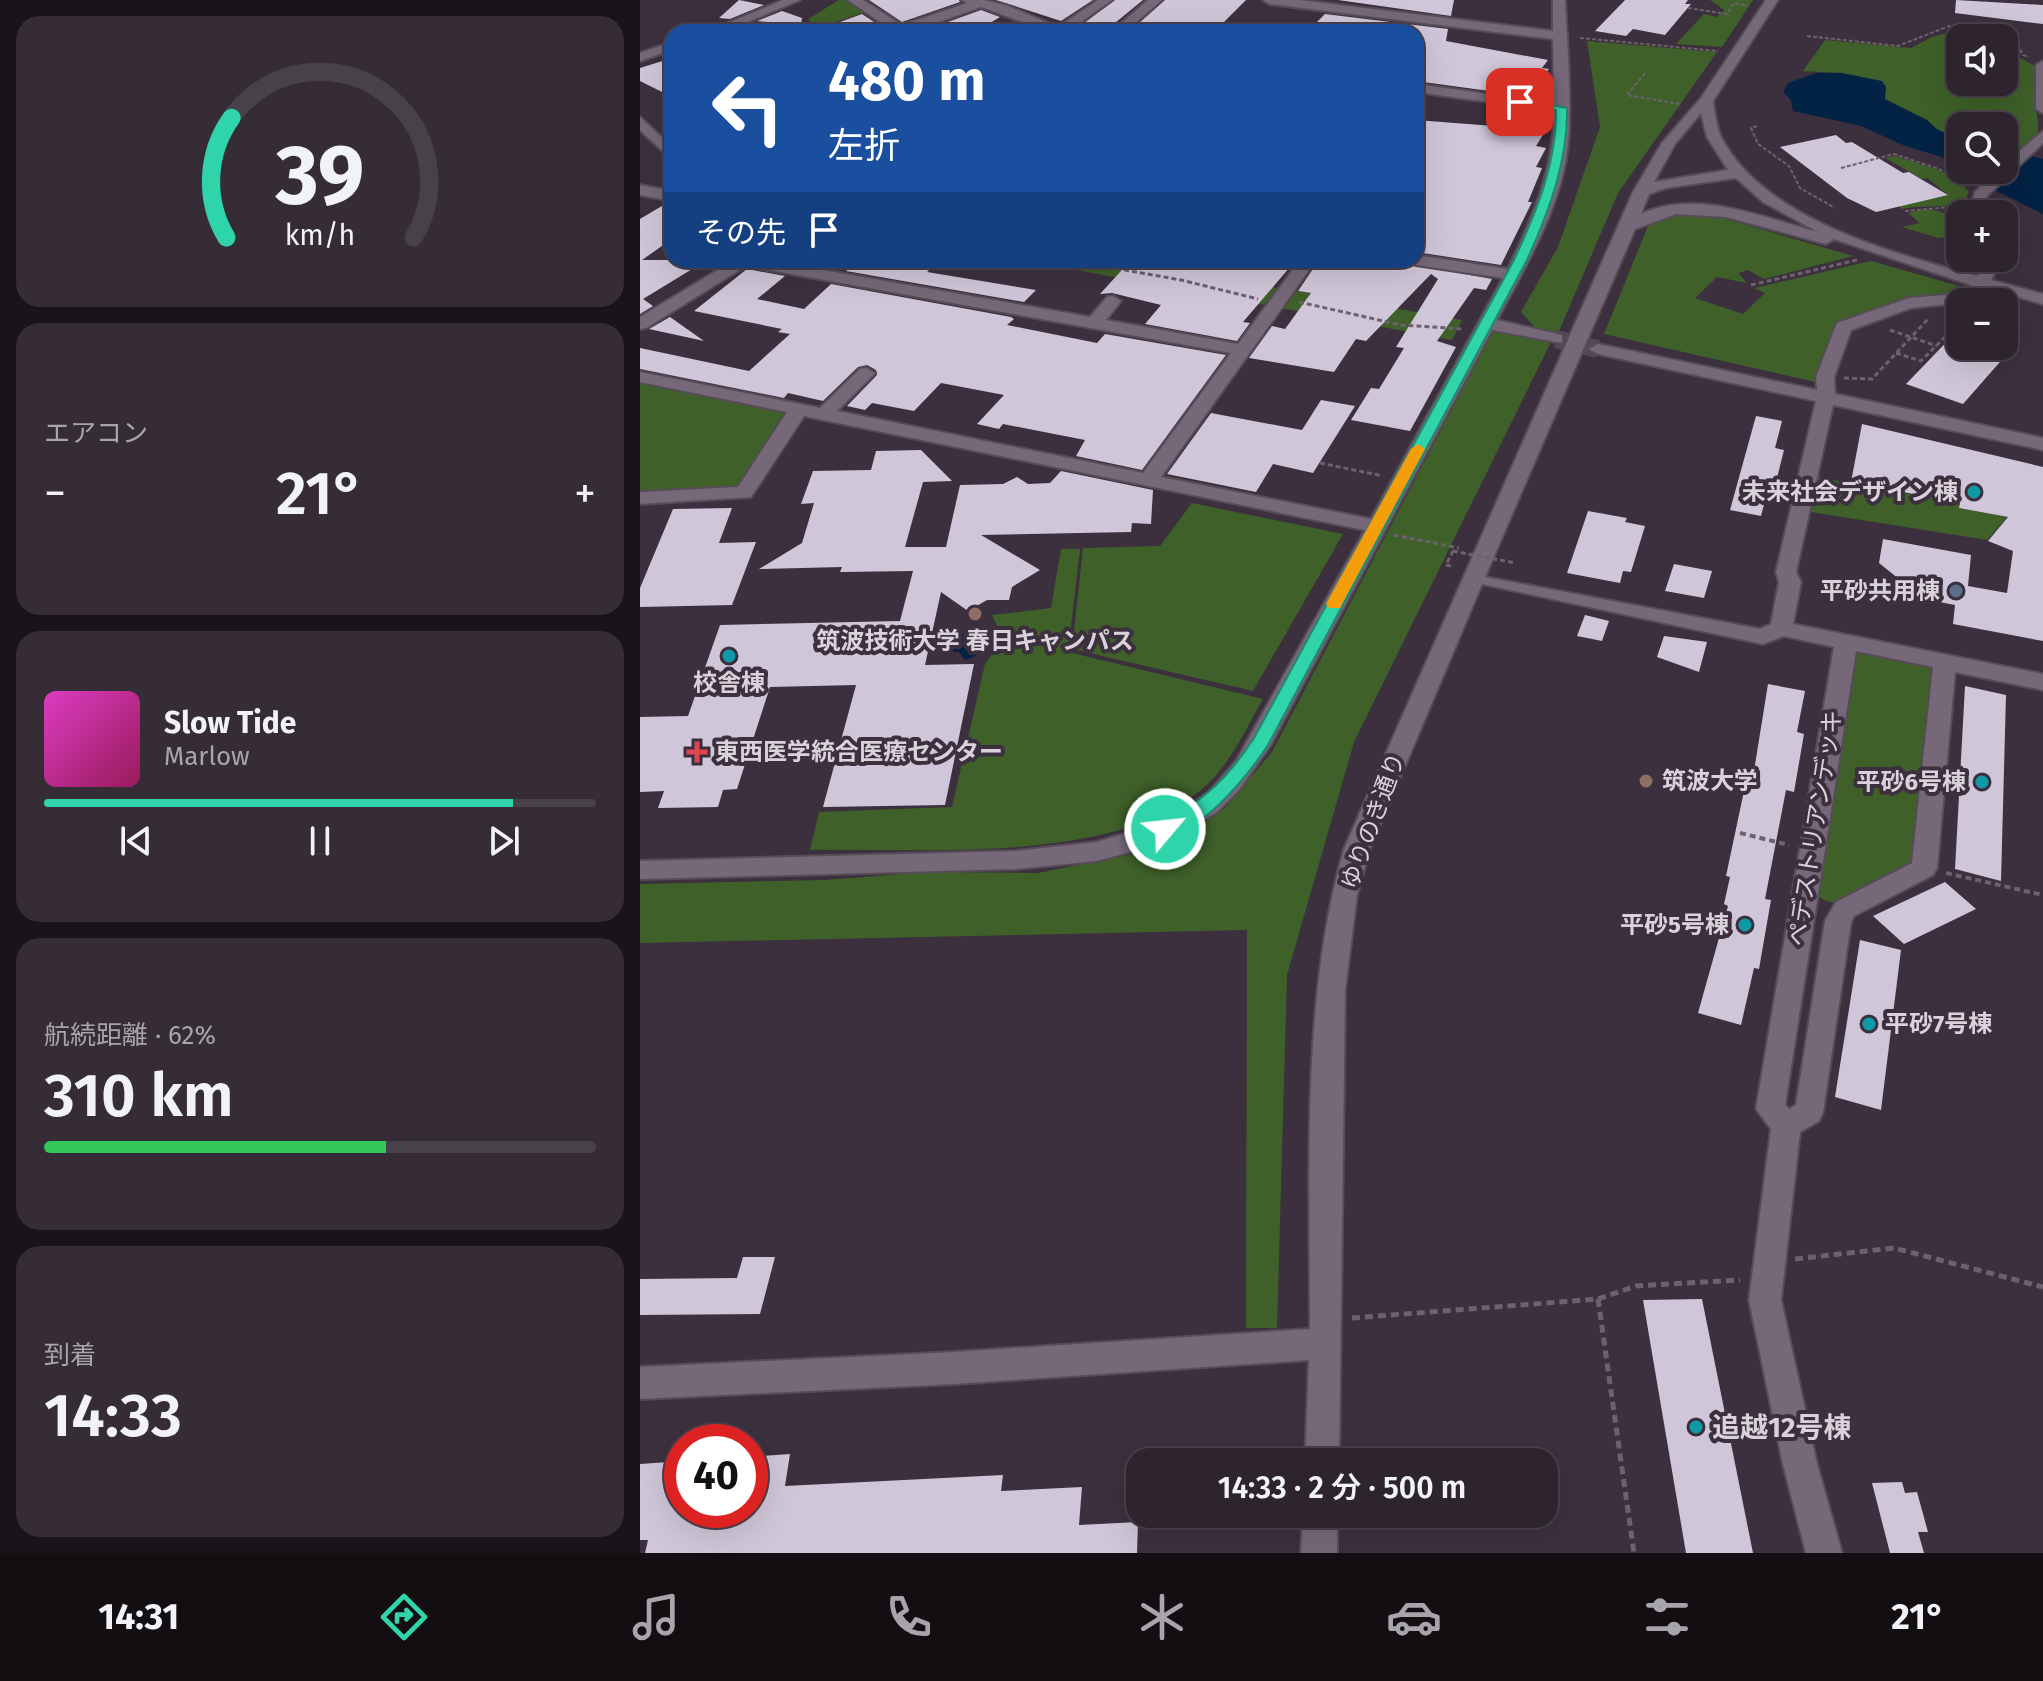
<!DOCTYPE html>
<html lang="ja">
<head>
<meta charset="utf-8">
<style>
	body { margin:0; font-family:"Fira Sans","Noto Sans JP",sans-serif; background:#352c36; color:#f1f3f6; height:100vh; display:flex; flex-direction:column; font-size:30px; white-space:nowrap }
	* { box-sizing:border-box; margin:0 }
	p { font-size:26px; color:#a7a4aa }
	.icon { flex:none; width:44px; height:44px; fill:none; stroke:currentColor; stroke-width:2; stroke-linecap:round; stroke-linejoin:round }
	.map { position:relative; flex:1; overflow:hidden }
	.sheet { display:flex; flex-direction:column; gap:16px; padding:16px; background:#191419; width:640px }
	.sheet>* { flex:none }
	.top-card { position:absolute; left:24px; top:24px; width:760px; height:244px; border-radius:24px; box-shadow:0 8px 32px #0002,0 0 0 2px #48414a; background:#1a4fa0; color:#fff; overflow:hidden }
	.fabs { position:absolute; left:1306px; top:24px; display:grid; gap:16px }
	.fabs a { display:grid; place-items:center; width:72px; height:72px; border-radius:16px; background:#2d242e; box-shadow:0 8px 32px #0002,0 0 0 2px #48414a; font-size:40px }
	.speed { position:absolute; left:24px; top:1424px; display:flex; gap:16px; font-size:40px; font-weight:700; text-align:center }
	.speed>* { display:grid; place-content:center; width:104px; height:104px; border-radius:50%; background:#2d242e; box-shadow:0 8px 32px #0002,0 0 0 2px #48414a; line-height:1 }
	.speed .limit { border:12px solid #d22; background:#fff; color:#111 }
	.pin { position:absolute; display:grid; place-items:center; width:68px; height:68px; color:#fff; margin:-34px; border-radius:16px; box-shadow:0 4px 12px #0006 }
	.me { position:absolute; width:88px; margin:-44px; rotate:62deg; stroke-linejoin:round; filter:drop-shadow(0 0 6px #0008) }
	.turn { display:flex; align-items:center; gap:28px; height:168px; padding:0 32px; font-size:36px }
	.turn .icon { width:104px; height:104px; stroke-width:2.5 }
	.turn b { display:block; font-size:56px; line-height:68px }
	.then { display:flex; align-items:center; height:76px; padding:0 32px; background:#0003; gap:16px; font-size:30px }
	.big { font-size:60px; font-weight:600; line-height:1.1 }
	.sheet .tile { flex:1; display:flex; flex-direction:column; justify-content:center; gap:12px; min-width:0; padding:0 28px; border-radius:24px; background:#352c36 }
	.sheet .dial { align-items:center; gap:0 }
	.dial svg { height:208px; overflow:visible; fill:none; stroke:#48414a; stroke-width:7; stroke-linecap:round; text-anchor:middle }
	.dial text { fill:#f1f3f6; stroke:none }
	.song { display:flex; align-items:center; gap:24px }
	.cover { width:96px; height:96px; border-radius:12px; background:linear-gradient(135deg,hsl(310 70% 55%),hsl(330 70% 35%)) }
	.played { height:8px; border-radius:4px; background:linear-gradient(90deg,#2fd4aa 85%,#48414a 85%) }
	.keys { display:flex; justify-content:space-around; direction:ltr }
	.heat { display:flex; justify-content:space-between; align-items:center; font-size:44px; direction:ltr }
	.charge { height:12px; border-radius:6px; background:linear-gradient(90deg,#34c759 62%,#48414a 0) }
	.trip { position:absolute; left:486px; top:1448px; width:432px; height:80px; border-radius:24px; background:#2d242e; box-shadow:0 8px 32px #0002,0 0 0 2px #48414a; font-weight:600; line-height:80px; text-align:center }
	.tabs { display:flex; height:128px; justify-content:space-around; align-items:center; background:#120e12; color:#a7a4aa }
	.tabs .icon { width:56px; height:56px }
	.tabs .selected { color:#2fd4aa }
	.tabs b { font-size:36px; color:#f1f3f6 }
	main { display:flex; flex:1; min-height:0 }
	.map>svg:first-child { display:block }
</style>
</head>
<body>
<main>
<section class="sheet">
<div class="tile dial"><svg viewBox="0 0 100 80">
<path d="M14 69A42 42 0 1 1 86 69"/>
<path d="M14 69A42 42 0 0 1 16 23" stroke="#2fd4aa"/>
<text x="50" y="56" font-size="32" font-weight="700">39</text>
<text x="50" y="72" font-size="11">km/h</text>
</svg></div>
<div class="tile"><p>エアコン</p>
<div class="heat"><a>−</a><b class="big">21°</b><a>+</a></div>
</div>
<div class="tile">
<div class="song"><i class="cover"></i><div><b>Slow Tide</b><p>Marlow</p></div></div>
<div class="played"></div>
<div class="keys"><svg class="icon" aria-label="previous" viewBox="0 0 24 24"><path d="M18 5L8 12l10 7zM5 5v14"/></svg><svg class="icon" aria-label="pause" viewBox="0 0 24 24"><path d="M8 5v14M16 5v14"/></svg><svg class="icon" aria-label="next" viewBox="0 0 24 24"><path d="M6 5l10 7-10 7zM19 5v14"/></svg></div>
</div>
<div class="tile"><p>航続距離 · 62%</p><b class="big">310 km</b><div class="charge"></div></div>
<div class="tile"><p>到着</p><b class="big">14:33</b></div>
</section>
<div class="map">
<svg width="1403" height="1553" viewBox="0 0 1403 1553">
	<rect width="100%" height="100%" fill="#3c303e"/>
	<g fill="#3f6029">
		<path d="M199,0H207L225,12L167,32L152,29L170,22L168,19Z"/>
		<path d="M1070,0H1113L1082,47L1036,44L1064,14L1077,17L1084,10Z"/>
		<path d="M1318,30L1347,31L1363,38H1320V82H1364V39L1377,56L1396,67C1396,80 1395,95 1396,108C1400,135 1400,135 1379,153L1364,150V126H1320V138L1298,130L1245,99L1244,92L1202,73L1163,71L1185,40L1271,48L1292,37Z"/>
		<path d="M947,41L1077,52L978,193L917,336L899,332L881,312L918,247L960,127Z"/>
		<path d="M1255,156L1296,169L1318,180L1329,192L1324,203C1303,209 1283,204 1262,209L1259,206L1307,194L1287,178L1282,179L1245,158Z"/>
		<path d="M1285,209C1299,211 1308,213 1320,222V235L1298,238L1262,227L1280,223L1268,213Z"/>
		<path d="M1054,214L1082,218L1213,256L1124,279L1108,270L1098,273L1107,283L1077,277L1055,298L1103,314L1125,293L1114,288L1231,261L1326,288L1321,294L1197,327L1175,382L964,334L1008,226L1030,217Z"/>
		<path d="M383,260H478L822,320L812,340Z"/>
		<path d="M859,331L912,340L714,742L647,975L637,1328H606L607,930L0,943V884L185,880L289,872L398,873L493,854L584,809L632,752L852,333Z"/>
		<path d="M0,382L141,411L144,416L100,486L93,490L0,495Z"/>
		<path d="M1178,477L1319,503V508L1367,517L1347,540L1171,512Z"/>
		<path d="M552,503L703,534L613,691L432,649L443,548L520,546Z"/>
		<path d="M421,549H440L428,652L623,699C604,732 588,770 557,793C467,864 281,848 170,850L179,812L312,807L345,664L363,639L352,615L411,608Z"/>
		<path d="M1220,650L1289,665L1297,673L1277,863L1205,902C1190,904 1181,902 1174,889L1215,651Z"/>
	</g>
	<g fill="#032345">
		<path d="M1176,73H1202L1242,81L1246,87L1245,99L1287,120L1298,130L1320,138V170H1364V150L1403,159V214L1318,172L1302,157L1265,146L1221,126L1153,111L1151,100L1143,92L1148,83Z"/>
		<path d="M331,633L340,635L349,644L334,657L325,660L319,652L305,651L313,635Z"/>
	</g>
	<g fill="#d0c6d9">
		<path d="M99,0L124,5L90,19L79,18Z"/>
		<path d="M229,0H319L320,2L262,22Z"/>
		<path d="M356,0H453L421,21Z"/>
		<path d="M475,0H503L464,32H432Z"/>
		<path d="M525,0H606L574,32L498,24Z"/>
		<path d="M698,0H814L811,16Z"/>
		<path d="M985,0H1048L1045,4H1051L1025,35L993,29L986,36L955,31Z"/>
		<path d="M1316,0L1403,5V24L1315,13Z"/>
		<path d="M341,10L360,17L335,32L296,27L280,32Z"/>
		<path d="M142,11L162,18L161,25L117,21Z"/>
		<path d="M222,14L249,32H179L178,30Z"/>
		<path d="M685,14L808,29L806,41L908,60L902,68L909,69L901,79L906,80L894,97L776,81V32H667Z"/>
		<path d="M32,58V97L0,81V68Z"/>
		<path d="M776,120L906,130L896,146L906,148L896,167L902,168L888,202H892L861,265L776,252Z"/>
		<path d="M1196,135L1206,143L1212,142L1263,173L1269,172L1308,195L1236,212L1207,198L1140,147Z"/>
		<path d="M27,203L32,204V239L2,260H67L3,299L13,306L0,314V219Z"/>
		<path d="M218,260H299L287,272L396,290L384,302L206,271Z"/>
		<path d="M491,260H656L603,322L610,323L597,341L505,324L521,305L472,293L460,294Z"/>
		<path d="M679,260H747L852,279L846,290L834,288L797,341L816,347L770,431L711,420L731,388L739,389L764,348L756,347L798,279L791,274L726,341L716,339L694,372L609,358L632,326L645,329L671,293L658,291Z"/>
		<path d="M107,269L145,276L117,299L164,309L191,284L371,317L374,319L367,325L457,343L465,334L586,355L502,470L436,456L445,440L363,424L359,429L337,424L364,395L301,383L274,411L232,403L225,410L207,406L237,375L236,370L227,365L218,367L183,401L148,393L144,398L0,369V348L109,371L150,334L138,332L142,329L54,311Z"/>
		<path d="M30,317L64,341L9,329Z"/>
		<path d="M1320,328V346H1374L1323,404L1266,384Z"/>
		<path d="M681,400L715,406L673,473L633,464L616,492L527,474L571,413L662,430Z"/>
		<path d="M1116,416L1142,421L1135,448L1144,450L1135,486L1129,485L1121,516L1090,510Z"/>
		<path d="M1222,424L1403,467V641L1313,624L1315,605L1284,599L1239,563L1243,539L1331,555L1328,586L1367,593L1373,551L1348,541L1368,517L1319,508L1320,503L1211,482Z"/>
		<path d="M281,450L312,481L283,482L265,547H306L320,485L363,484L377,477L388,484L410,483L421,471L513,490L511,524L492,523L491,532L341,535L400,570L372,587L369,600H347L328,611L301,592L285,665L334,664L305,805L183,807L216,685L130,687L97,789L83,790L78,807L18,808L24,791L0,792V717L48,716L80,625L260,621L273,571L200,572L202,567L119,569L162,543L174,503L161,504L173,471L231,470L236,451Z"/>
		<path d="M92,508L79,543L116,542L92,605L0,607V588L33,509Z"/>
		<path d="M948,511L987,518L985,522L1005,526L991,572L983,571L980,583L927,573Z"/>
		<path d="M1034,564L1072,571L1064,598L1025,591Z"/>
		<path d="M945,615L969,621L962,641L937,636Z"/>
		<path d="M1024,636L1067,642L1059,672L1017,657Z"/>
		<path d="M1128,684L1165,691L1157,732L1164,734L1154,792L1146,790L1125,899L1131,900L1119,969L1114,968L1101,1025L1058,1013L1088,906L1084,904L1090,877L1086,876L1104,791H1108L1114,771Z"/>
		<path d="M1325,686L1366,695L1361,881L1315,869Z"/>
		<path d="M1305,882L1336,909L1264,944L1233,916Z"/>
		<path d="M1220,940L1261,950L1241,1110L1195,1097Z"/>
		<path d="M103,1257H135L120,1314L0,1315V1279L97,1278Z"/>
		<path d="M1062,1299L1113,1553H1046L1003,1300Z"/>
		<path d="M150,1454L145,1486L363,1475L361,1491L442,1487L439,1525L498,1522L497,1553H5L8,1540H0V1464L42,1461V1510H110V1457Z"/>
		<path d="M1262,1482L1265,1493L1277,1492L1288,1532H1278L1284,1553H1250L1232,1483Z"/>
	</g>
	<g fill="none" stroke-linecap="round" stroke-linejoin="round">
		<path stroke="#544856" stroke-width="18" stroke-dasharray="18 9" stroke-linecap="butt" d="M916,339L958,349"/>
		<g stroke="#564c57" stroke-width="4">
			<g id="minor">
				<path d="M143,0H160L84,32H66Z"/>
				<path d="M208,0H223L262,25L327,3L322,0H344L368,6L418,27L458,0H472L427,32H409L341,7L271,32H254Z"/>
				<path d="M508,0H522L485,32H471Z"/>
				<path d="M623,0H659L913,31V0H925C927,43 931,87 929,130C927,198 888,262 857,320L922,335V343L852,330L630,746L599,790L577,812L542,833L505,848L457,861L376,869L0,879V861L376,851L457,842L525,821L568,793L596,761L725,530L164,416L111,497L0,504V492L98,487L147,412L0,382V372L180,408L220,369L226,368L235,373L197,411L503,473L591,353L106,266L6,328L0,329V317L94,260H126L450,317L467,297L473,296L481,301L466,320L598,344L660,260H676L521,477L731,519L863,278L776,265L768,260H776V255L868,269C892,219 915,169 914,111L776,92V84L914,103L913,39L629,4Z"/>
				<path d="M1126,0H1138L1073,101C1075,113 1076,126 1081,137C1123,219 1254,254 1337,276L1349,258L1364,256L1351,280L1403,294V304L1345,288L1327,302L1271,308L1211,330L1194,377L1195,394L1403,438V450L1193,405L1156,572L1161,582L1153,624L1403,674V690L1315,672L1297,868L1293,875L1214,916L1211,922L1183,1112L1179,1121L1160,1132L1141,1300L1177,1464L1202,1553H1166L1143,1464L1109,1300L1131,1129L1116,1109L1194,647L1144,636L1123,644L842,584L730,849L717,895L705,991L699,1462H665L669,1360L314,1384L0,1399V1367L314,1352L670,1329C670,1174 661,998 704,849L993,192L1022,143L1061,98ZM1061,113L1067,137L1088,170L1014,182L1035,144ZM1096,178L1123,202L1178,232C1123,218 1057,188 1001,214L1009,194L1026,188ZM1036,214L1086,217L1186,244L1194,239L1331,285L1316,294L1269,298L1197,323L1176,377L1177,390L958,344L949,349L958,354L1176,401L1136,572L1139,582L1131,624L1120,629L845,577L995,229ZM1216,651L1293,667L1272,863L1196,902L1185,921L1156,1105L1149,1109L1145,1105Z"/>
				<path d="M616,27L622,32H609Z"/>
				<path d="M32,42V50L0,61V53Z"/>
				<path d="M1403,61V113L1396,109V65Z"/>
				<path d="M0,117L32,147V160L0,130Z"/>
				<path d="M1403,131V143L1347,196L1346,206L1354,214H1337L1330,207L1335,192L1358,170H1364V164Z"/>
				<path d="M0,185L32,191V201L0,195Z"/>
				<path d="M1364,227L1372,232V249L1364,254Z"/>
				<path d="M663,1514H697V1553H661Z"/>
			</g>
		</g>
		<g stroke="#6c616d" stroke-width="2" stroke-dasharray="4 2" stroke-linecap="butt">
			<path d="M1048,8L1087,14L1094,3L1108,6"/>
			<path d="M1167,36L1258,46L1309,26L1357,28L1373,35L1383,55L1389,57"/>
			<path d="M940,38L1078,51"/>
			<path d="M1005,73L987,95L1040,104"/>
			<path d="M1117,126L1111,128L1118,144L1149,166L1160,188L1195,208"/>
			<path d="M1201,168L1254,154L1299,169L1326,184"/>
			<path d="M1265,211L1322,206"/>
		</g>
		<g stroke="#6c616d" stroke-width="3" stroke-dasharray="5 3" stroke-linecap="butt">
			<path d="M429,260L541,280L618,299"/>
			<path d="M1111,285L1217,260"/>
			<path d="M659,302L761,325L823,329"/>
			<path d="M1250,330L1297,346"/>
			<path d="M1256,353L1281,361L1320,322"/>
			<path d="M1204,378L1232,379L1289,318"/>
			<path d="M680,463L743,476"/>
			<path d="M754,535L819,548"/>
			<path d="M811,566L806,565L813,551"/>
		</g>
		<g stroke="#6c616d" stroke-width="4" stroke-dasharray="6 4" stroke-linecap="butt">
			<path d="M1100,833L1149,845"/>
			<path d="M1306,873L1403,895"/>
		</g>
		<g stroke="#6c616d" stroke-width="5" stroke-dasharray="8 5" stroke-linecap="butt">
			<path d="M1155,1259L1254,1248L1403,1287"/>
			<path d="M958,1299L994,1553"/>
			<path d="M712,1318L958,1299L996,1286L1100,1280"/>
		</g>
		<use href="#minor" fill="#766878" fill-rule="evenodd"/>
		<path stroke="#6c616d" stroke-width="3" stroke-dasharray="5 3" stroke-linecap="butt" d="M813,551L876,563"/>
	</g>
	<path fill="#2fd4aa" stroke="#1f8a6e" stroke-width="2" d="M880,99L927,108C928,161 909,212 887,260L628,745C611,771 554,845 518,834V825C564,800 585,782 614,738L874,260C896,213 917,163 916,110L876,104Z"/>
	<path fill="#f59e0b" d="M778,444L785,449L702,604L700,608H689L686,604L771,449Z"/>
	<g fill="#0f9aa8" stroke="#3c303e" stroke-width="3">
		<circle cx="1334" cy="492" r="8"/>
		<circle cx="89" cy="656" r="8"/>
		<circle cx="1342" cy="782" r="8"/>
		<circle cx="1105" cy="925" r="8"/>
		<circle cx="1229" cy="1024" r="8"/>
		<circle cx="1056" cy="1427" r="8"/>
	</g>
	<circle fill="#5c6f8a" stroke="#3c303e" stroke-width="3" cx="1316" cy="591" r="8"/>
	<g fill="#8d6e63" stroke="#3c303e" stroke-width="3">
		<circle cx="335" cy="614" r="8"/>
		<circle cx="1006" cy="781" r="8"/>
	</g>
	<path fill="#e0444e" stroke="#3c303e" stroke-width="3" d="M53 740h8v8h8v8h-8v8h-8v-8h-8v-8h8z"/>
	<g text-anchor="middle" stroke-width="8" stroke-linejoin="round" paint-order="stroke">
		<g font-size="24" font-weight="bold" fill="#dad2db" stroke="#3c303e" text-anchor="end">
			<text x="1318" y="500">未来社会デザイン棟</text>
			<text x="1300" y="599">平砂共用棟</text>
			<text x="335" y="649" text-anchor="middle">筑波技術大学 春日キャンパス</text>
			<text x="89" y="691" text-anchor="middle">校舎棟</text>
			<text x="75" y="760" text-anchor="start">東西医学統合医療センター</text>
			<text x="1022" y="789" text-anchor="start">筑波大学</text>
			<text x="1326" y="790">平砂6号棟</text>
			<text x="1089" y="933">平砂5号棟</text>
			<text x="1245" y="1032" text-anchor="start">平砂7号棟</text>
		</g>
		<g font-size="24" fill="#dad2db" stroke="#3c303e">
			<text transform="translate(733 821) rotate(-70)" y="8">ゆりのき通り</text>
			<text transform="translate(1175 828) rotate(-81)" y="8">ペデストリアンデッキ</text>
		</g>
		<g font-size="28" font-weight="bold" fill="#dad2db" stroke="#3c303e" text-anchor="start">
			<text x="1072" y="1437">追越12号棟</text>
		</g>
	</g>
</svg>
<div class="fabs">
<a><svg class="icon" aria-label="sound" viewBox="0 0 24 24"><path d="M4 9h4l5-4v14l-5-4H4zM17 9q2 3 0 6"/></svg></a>
<a><svg class="icon" aria-label="search" viewBox="0 0 24 24"><circle cx="10" cy="10" r="6"/><path d="M15 15l6 6"/></svg></a>
<a>+</a>
<a>−</a>
</div>
<div class="speed"><div class="limit">40</div></div>
<div class="pin" style="left:880px;top:102px;background:#d93025"><svg class="icon" aria-label="arrive" viewBox="0 0 24 24"><path d="M6 21V4h12l-3 4 3 4H6"/></svg></div>
<svg class="me" style="left:525px;top:829px" viewBox="-20 -20 40 40"><circle r="17" fill="#2fd4aa" stroke="#fff" stroke-width="3"/><path d="M0-11L8 9 0 5-8 9z" fill="#fff"/></svg>
<div class="trip">14:33 · 2 分 · 500 m</div>
<div class="top-card">
<div class="turn"><svg class="icon" aria-label="left" viewBox="0 0 24 24"><path d="M17 20v-9H6M10 6l-5 5 5 5"/></svg><div><b>480 m</b>左折</div></div>
<div class="then">その先<svg class="icon" aria-label="arrive" viewBox="0 0 24 24"><path d="M6 21V4h12l-3 4 3 4H6"/></svg></div>
</div>
</div>
</main>
<nav class="tabs">
<b>14:31</b>
<svg class="icon selected" aria-label="directions" viewBox="0 0 24 24"><path d="M12 3l9 9-9 9-9-9zM9 14v-3h6M13 9l2 2-2 2"/></svg>
<svg class="icon" aria-label="music" viewBox="0 0 24 24"><path d="M9 18V5l10-2v13"/><circle cx="6" cy="18" r="3"/><circle cx="16" cy="16" r="3"/></svg>
<svg class="icon" aria-label="phone" viewBox="0 0 24 24"><path d="M5 4h4l2 5-3 2q2 4 5 5l2-3 5 2v4C11 20 4 13 5 4z"/></svg>
<svg class="icon" aria-label="climate" viewBox="0 0 24 24"><path d="M12 3v18M4 7l16 10M4 17L20 7"/></svg>
<svg class="icon" aria-label="car" viewBox="0 0 24 24"><path d="M5 17H2v-5l4-1 3-4h7l3 4 3 1v5h-3M9 17h6M6 11h13"/><circle cx="7" cy="17" r="2"/><circle cx="17" cy="17" r="2"/></svg>
<svg class="icon" aria-label="filters" viewBox="0 0 24 24"><path d="M4 7h16M4 17h16"/><circle cx="9" cy="7" r="2"/><circle cx="15" cy="17" r="2"/></svg>
<b>21°</b>
</nav>
</body>
</html>
